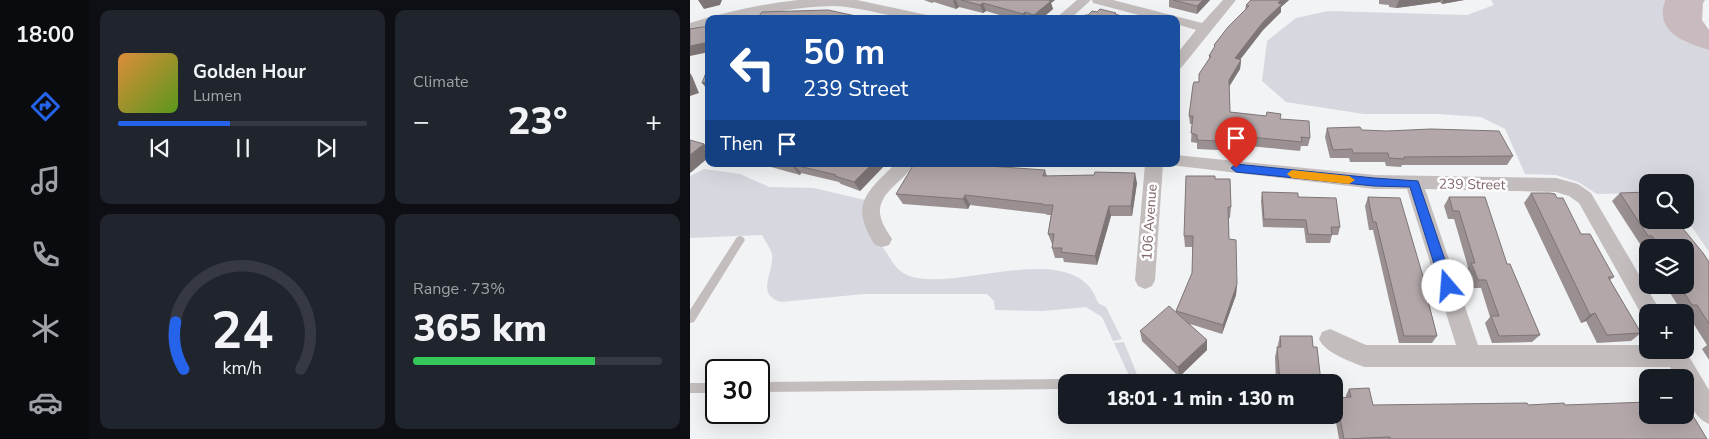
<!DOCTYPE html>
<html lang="en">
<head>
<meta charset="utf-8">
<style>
	body { margin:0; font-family:"Nunito Sans",sans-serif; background:#20242c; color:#f1f3f6; height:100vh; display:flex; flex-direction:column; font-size:19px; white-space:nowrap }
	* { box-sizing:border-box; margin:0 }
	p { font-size:16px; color:#9ea1a6 }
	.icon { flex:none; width:28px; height:28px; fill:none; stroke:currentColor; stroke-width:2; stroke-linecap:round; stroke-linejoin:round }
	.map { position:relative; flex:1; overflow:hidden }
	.details { display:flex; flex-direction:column; gap:10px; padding:10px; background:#0d0f14; width:600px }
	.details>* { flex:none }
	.top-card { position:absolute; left:15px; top:15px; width:475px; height:152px; border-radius:10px; box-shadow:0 5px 20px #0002; background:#1a4fa0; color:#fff; overflow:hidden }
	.buttons { position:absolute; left:949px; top:174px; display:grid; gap:10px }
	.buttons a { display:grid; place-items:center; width:55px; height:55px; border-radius:10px; background:#171b24; box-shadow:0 5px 20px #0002; font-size:25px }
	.speed { position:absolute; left:15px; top:359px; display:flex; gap:10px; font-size:25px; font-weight:700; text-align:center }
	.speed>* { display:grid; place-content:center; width:65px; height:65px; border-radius:50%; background:#171b24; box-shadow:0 5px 20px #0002; line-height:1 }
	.speed .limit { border:2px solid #111; border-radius:8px; background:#fff; color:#111 }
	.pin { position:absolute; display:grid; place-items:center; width:42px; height:42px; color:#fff; margin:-51px -21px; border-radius:50% 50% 50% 0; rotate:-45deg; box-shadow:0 0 5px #0007 }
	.pin .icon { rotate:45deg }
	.me { position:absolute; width:55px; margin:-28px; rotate:342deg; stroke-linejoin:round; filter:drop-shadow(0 0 4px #0008) }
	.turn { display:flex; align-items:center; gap:18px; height:105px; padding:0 15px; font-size:22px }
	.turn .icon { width:65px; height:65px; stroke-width:2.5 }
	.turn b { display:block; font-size:35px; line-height:42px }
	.then { display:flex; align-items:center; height:48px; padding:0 15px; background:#0003; gap:10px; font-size:19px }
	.big { font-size:38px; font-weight:800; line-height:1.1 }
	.details .widget { flex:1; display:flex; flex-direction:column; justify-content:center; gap:8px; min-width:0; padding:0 18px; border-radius:10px; background:#20242c }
	.details .dial { align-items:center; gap:0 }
	.dial svg { height:130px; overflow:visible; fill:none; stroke:#363941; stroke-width:7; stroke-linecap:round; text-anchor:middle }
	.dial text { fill:#f1f3f6; stroke:none }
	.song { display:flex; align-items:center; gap:15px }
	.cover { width:60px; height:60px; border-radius:8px; background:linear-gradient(135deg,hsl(30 70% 55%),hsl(90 70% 35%)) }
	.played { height:5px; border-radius:2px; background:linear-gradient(90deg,#2563eb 45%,#363941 45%) }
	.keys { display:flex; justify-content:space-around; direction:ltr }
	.heat { display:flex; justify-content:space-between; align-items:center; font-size:28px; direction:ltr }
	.charge { height:8px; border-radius:4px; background:linear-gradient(90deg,#34c759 73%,#363941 0) }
	.details .tiles { flex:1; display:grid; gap:10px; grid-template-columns:repeat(2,1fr) }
	.trip { position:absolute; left:368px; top:374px; width:285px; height:50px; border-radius:10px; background:#171b24; box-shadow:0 5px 20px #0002; font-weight:800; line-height:50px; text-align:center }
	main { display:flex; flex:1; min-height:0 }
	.dock { display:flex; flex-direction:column; width:90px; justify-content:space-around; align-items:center; background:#090b0e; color:#9ea1a6 }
	.dock .icon { width:35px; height:35px }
	.dock .current { color:#2563eb }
	.dock b { font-size:22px; color:#f1f3f6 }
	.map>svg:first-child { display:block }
</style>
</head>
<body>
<main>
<nav class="dock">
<b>18:00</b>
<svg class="icon current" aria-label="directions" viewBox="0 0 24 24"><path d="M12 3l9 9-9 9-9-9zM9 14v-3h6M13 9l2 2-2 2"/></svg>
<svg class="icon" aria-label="music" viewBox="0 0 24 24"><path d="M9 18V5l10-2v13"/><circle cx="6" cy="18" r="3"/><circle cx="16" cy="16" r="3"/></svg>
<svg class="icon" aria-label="phone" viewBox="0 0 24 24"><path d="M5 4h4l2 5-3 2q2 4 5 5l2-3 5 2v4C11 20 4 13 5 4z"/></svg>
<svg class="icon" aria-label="climate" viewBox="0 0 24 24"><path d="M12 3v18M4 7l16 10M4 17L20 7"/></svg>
<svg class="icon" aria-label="car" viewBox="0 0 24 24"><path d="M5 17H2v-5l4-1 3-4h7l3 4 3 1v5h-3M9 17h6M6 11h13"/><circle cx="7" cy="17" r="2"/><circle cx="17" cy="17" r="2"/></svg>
</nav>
<section class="details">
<div class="tiles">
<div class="widget">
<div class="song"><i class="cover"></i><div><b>Golden Hour</b><p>Lumen</p></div></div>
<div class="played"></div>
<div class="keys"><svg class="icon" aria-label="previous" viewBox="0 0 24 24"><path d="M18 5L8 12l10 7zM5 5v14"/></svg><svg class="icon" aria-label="pause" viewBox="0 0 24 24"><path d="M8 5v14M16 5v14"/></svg><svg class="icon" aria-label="next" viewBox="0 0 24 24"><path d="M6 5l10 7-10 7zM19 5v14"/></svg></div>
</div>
<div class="widget"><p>Climate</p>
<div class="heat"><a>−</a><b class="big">23°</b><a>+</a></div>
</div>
<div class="widget dial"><svg viewBox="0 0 100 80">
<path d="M14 69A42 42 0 1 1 86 69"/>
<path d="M14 69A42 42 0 0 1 9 40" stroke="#2563eb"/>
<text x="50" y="56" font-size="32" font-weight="700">24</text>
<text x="50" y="72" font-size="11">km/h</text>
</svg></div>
<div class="widget"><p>Range · 73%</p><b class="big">365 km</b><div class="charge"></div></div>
</div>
</section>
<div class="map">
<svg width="1019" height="439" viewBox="0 0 1019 439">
	<rect width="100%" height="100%" fill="#f1f3f4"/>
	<g fill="#d7d7e0">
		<path d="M801,0H975L973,17L993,41L1019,50V252L995,217V182H958L957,193L907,194L888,182L866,175L835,174L815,129L791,117L748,114H674L596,102L572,81L577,41L606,18L638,11L777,15L804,5Z"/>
		<path d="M14,169L50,174L79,187L124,188L175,200C170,218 178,231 190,244C200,255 203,269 217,275C262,295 386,234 408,303L416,307L432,339L423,341L412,317L396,307L353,311L305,310L304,301L297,294H174L91,302C65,295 84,273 82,255C81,248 75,242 72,235L0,238V176Z"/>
		<path d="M434,342L450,382H442L424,343Z"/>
	</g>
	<path fill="#c9babf" d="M975,0H1015L1013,3L1012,20L1019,30V50C1003,45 975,37 973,16C972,11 974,5 975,0Z"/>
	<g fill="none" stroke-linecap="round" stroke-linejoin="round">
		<g fill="#c4bdbe" fill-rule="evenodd">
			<path d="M50,236L53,237L55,240L53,243L4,322L0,323V310L47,237Z"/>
			<path d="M376,379L380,380L381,382H376V389L69,392V382Z"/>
			<rect x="0" y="383" width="26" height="10"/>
		</g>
		<g fill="#c4bdbe" fill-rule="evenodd">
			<path d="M108,0H167L237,15L244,19C235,19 225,20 217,18C192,15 170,7 145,6C102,6 61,19 19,19V25L0,31V23C35,12 71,4 108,0Z"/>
			<path d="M387,0H401L380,19H365Z"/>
			<path d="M402,0H423L512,23L533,0H546L491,68L486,69V55L506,30L486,24V19H464L403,3Z"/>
			<path d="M486,155L685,175L866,178L888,184L901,193L971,312H958V320L954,319L889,203L879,196L866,192L735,189L788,345H958V350H995L1019,390V424C1002,417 995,395 995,378H986L980,367H674C660,361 635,353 629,339L632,332L640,329L676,345H766L717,189H685L480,165L479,164H486Z"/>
			<path d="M205,164H224C214,182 184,194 191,218C193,226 198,232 202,239L199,245L192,247L185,245C160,204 175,194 205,164Z"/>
			<path d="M455,164H473L465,280L462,286L455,289L448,286L445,280Z"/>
		</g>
	</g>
	<g fill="#9a9091">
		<path d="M234,0H365L361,3L363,9L351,19H323L296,11L293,13L269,7L266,9L244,2L242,3Z"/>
		<path d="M479,0H520L507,14L479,7Z"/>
		<path d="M561,0H599L591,7V12L573,30L550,60H551L550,69L539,87L540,112L590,119L620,138L618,146H611L610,151L549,145L548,151L507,149V143L501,142L502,124H500L499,116L509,82L519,61V56L524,48V45L555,10L556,5Z"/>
		<path d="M689,0H774L752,4L750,2L706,8L699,7V5L689,4Z"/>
		<path d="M637,128L672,130L823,156L817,165H712L711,167L696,166L695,162H660L659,158H640L635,137Z"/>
		<path d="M14,144L16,146L19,144V157L0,173Z"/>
		<path d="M70,164H196L170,191L151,184L149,182L111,173L110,175Z"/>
		<path d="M355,170L357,176L447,183L442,216H421L407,265L374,262L373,258H365L362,248L363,244H362L358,234L361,215H357L356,214L280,205L278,209L213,204L206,194Z"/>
		<path d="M525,179L541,207L540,218H539V239L547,284L546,295L532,334L500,324L517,350L489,377L452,341L450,331L486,312L502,273L503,247H495L494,236Z"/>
		<path d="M572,192L608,197L650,227L648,235H642L640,243H616L614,228L573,227L571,201Z"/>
		<path d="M841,193L867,198L891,234L924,277L920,280L951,333L941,341L907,343L896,321L891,323L834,203Z"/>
		<path d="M930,193L1019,262V360L1012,349L1017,345L996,312H992L975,285H995V248H958V250L954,244H950L922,201Z"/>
		<path d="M678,197L739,297L738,299L747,336L742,343H709L683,230H679L675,206Z"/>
		<path d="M759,197L817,264L850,335L842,342L802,343L795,323L800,317L791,288H782L775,271L778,267L764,219H758L754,206Z"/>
		<path d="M590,336L623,347L631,382H586L585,357Z"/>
		<path d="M659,389L683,405H875L1017,439H649L644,411V401L646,398H656V395Z"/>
	</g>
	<g fill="#7d7576">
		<path d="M8,0H32L30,5L14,9Z"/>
		<path d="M264,0H266L269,7L266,9L263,1Z"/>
		<path d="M355,0H365L361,3L363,9L351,19H345L344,15Z"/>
		<path d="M513,0H520L507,14V6Z"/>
		<path d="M591,0H599L591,7V12L573,30L544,67L545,58Z"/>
		<path d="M709,0H751L750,2L706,8Z"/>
		<path d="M753,0H774L752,4Z"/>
		<path d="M293,3L296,11L293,13L290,5Z"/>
		<path d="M335,12L337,19H334L333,14Z"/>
		<path d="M19,42V52L0,56V46Z"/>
		<path d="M551,60L550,69L538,88L539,80Z"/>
		<path d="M0,73L2,76L9,93L0,96Z"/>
		<path d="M19,81V91L12,83Z"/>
		<path d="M14,144L19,149L13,148L19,155V157L0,173V155Z"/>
		<path d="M182,164H196L170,191L164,182Z"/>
		<path d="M104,165L111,173L110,175L102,166Z"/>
		<path d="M445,173L447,183L442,216L441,206Z"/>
		<path d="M275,195L280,205L278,209L273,199Z"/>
		<path d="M419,206L421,216L407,265L405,256Z"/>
		<path d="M547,284L546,295L532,334L533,325Z"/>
		<path d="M905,313L896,321L891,323L900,315Z"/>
		<path d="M517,340V350L489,377L488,367Z"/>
	</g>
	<g fill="#b3a7a9" stroke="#7d7576">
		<path d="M271,0H358L361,1L344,15L335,12L333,14L293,3L290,5Z"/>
		<path d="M483,0H513L507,6Z"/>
		<path d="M561,0H591L588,3L592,4L573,22L545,58L551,60L539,80L540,112L576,116L577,112L591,114L590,119L619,121L620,138L611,137L612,142L549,136V142L507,140V135L501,133L503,116H499L503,85L504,82H509V74L521,56H519L525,46L524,45L538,27L559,6L556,5Z"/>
		<path d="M410,9L426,13L425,14L442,19H391L395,15H398L402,11L407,12Z"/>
		<path d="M138,10L180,19H39L70,15L72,12Z"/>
		<path d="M19,26V42L0,46V29Z"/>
		<path d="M19,65V81L12,83Z"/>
		<path d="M670,127L672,130L697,131L741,129L809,131L823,156L714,157V159L699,158L698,153H663L662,149L643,150L637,128Z"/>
		<path d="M0,140L14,144L0,155Z"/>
		<path d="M19,144V150L13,148Z"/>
		<path d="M93,164H182L164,182L145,176L146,175L104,165L102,166Z"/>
		<path d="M224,164H270L355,170L353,176L404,175L405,172L445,173L441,206H419L405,256L371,252L372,248H362L364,234H358L363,205H353V204L275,195L273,199L206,194Z"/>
		<path d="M496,176H525V179H540L541,207H538L539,239L546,240L547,284L533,325L486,311L502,273L503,236H494Z"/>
		<path d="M572,192L608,193V197L646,198L650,227H641L642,235L618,234L616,220L574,219Z"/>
		<path d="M958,192V220H986L1013,253L1019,262V324L1007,305H1002L989,285H995V248H971L962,236H958L930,193Z"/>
		<path d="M841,193H860L865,194L867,198H873L891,234H900L924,277H918L951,333L917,335L905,313L900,315Z"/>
		<path d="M678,197L710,198L739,297H737L747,336H714L686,222H683Z"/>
		<path d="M759,197H795L817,264H820L850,335L809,336L801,316H809L796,280H788L781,263H785L769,211H763Z"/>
		<path d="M479,306L517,340L488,367L450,331Z"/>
		<path d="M590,336H622L623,347H627L631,382H590L587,347H591Z"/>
		<path d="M679,388L683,405L837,403L838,405L874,403L875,405L958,402V415H995V406H997L1017,439H700V437L654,439L646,398L661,397L659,389Z"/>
	</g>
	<path fill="#2563eb" stroke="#184099" d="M546,164L684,178L728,181L764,286L762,290L758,291L753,290L751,286L720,187L684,186L546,172L541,168Z"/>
	<path fill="#f59e0b" d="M602,170L659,176L665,180L659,184L602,178L597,174Z"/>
	<g text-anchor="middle" stroke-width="5" stroke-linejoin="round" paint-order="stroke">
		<g font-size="14" fill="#806569" stroke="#fff">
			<text transform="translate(782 184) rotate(1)" y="5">239 Street</text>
			<text transform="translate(459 222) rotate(-86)" y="5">106 Avenue</text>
		</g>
	</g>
</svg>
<div class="buttons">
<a><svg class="icon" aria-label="search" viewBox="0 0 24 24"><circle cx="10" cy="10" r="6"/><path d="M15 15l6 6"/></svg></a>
<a><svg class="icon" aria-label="layers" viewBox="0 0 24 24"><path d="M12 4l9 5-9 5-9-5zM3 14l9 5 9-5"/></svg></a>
<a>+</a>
<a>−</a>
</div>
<div class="speed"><div class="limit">30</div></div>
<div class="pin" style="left:546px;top:168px;background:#d93025"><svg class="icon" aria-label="arrive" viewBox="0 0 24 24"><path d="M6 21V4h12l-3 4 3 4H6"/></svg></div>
<svg class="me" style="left:758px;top:286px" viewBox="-20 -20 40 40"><circle r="19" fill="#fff"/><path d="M0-13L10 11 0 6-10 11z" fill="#2563eb"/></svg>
<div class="trip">18:01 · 1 min · 130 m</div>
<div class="top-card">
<div class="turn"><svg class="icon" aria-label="left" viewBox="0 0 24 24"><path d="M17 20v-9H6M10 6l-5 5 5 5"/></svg><div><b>50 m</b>239 Street</div></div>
<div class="then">Then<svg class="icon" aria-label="arrive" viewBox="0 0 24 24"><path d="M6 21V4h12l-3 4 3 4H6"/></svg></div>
</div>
</div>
</main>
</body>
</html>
